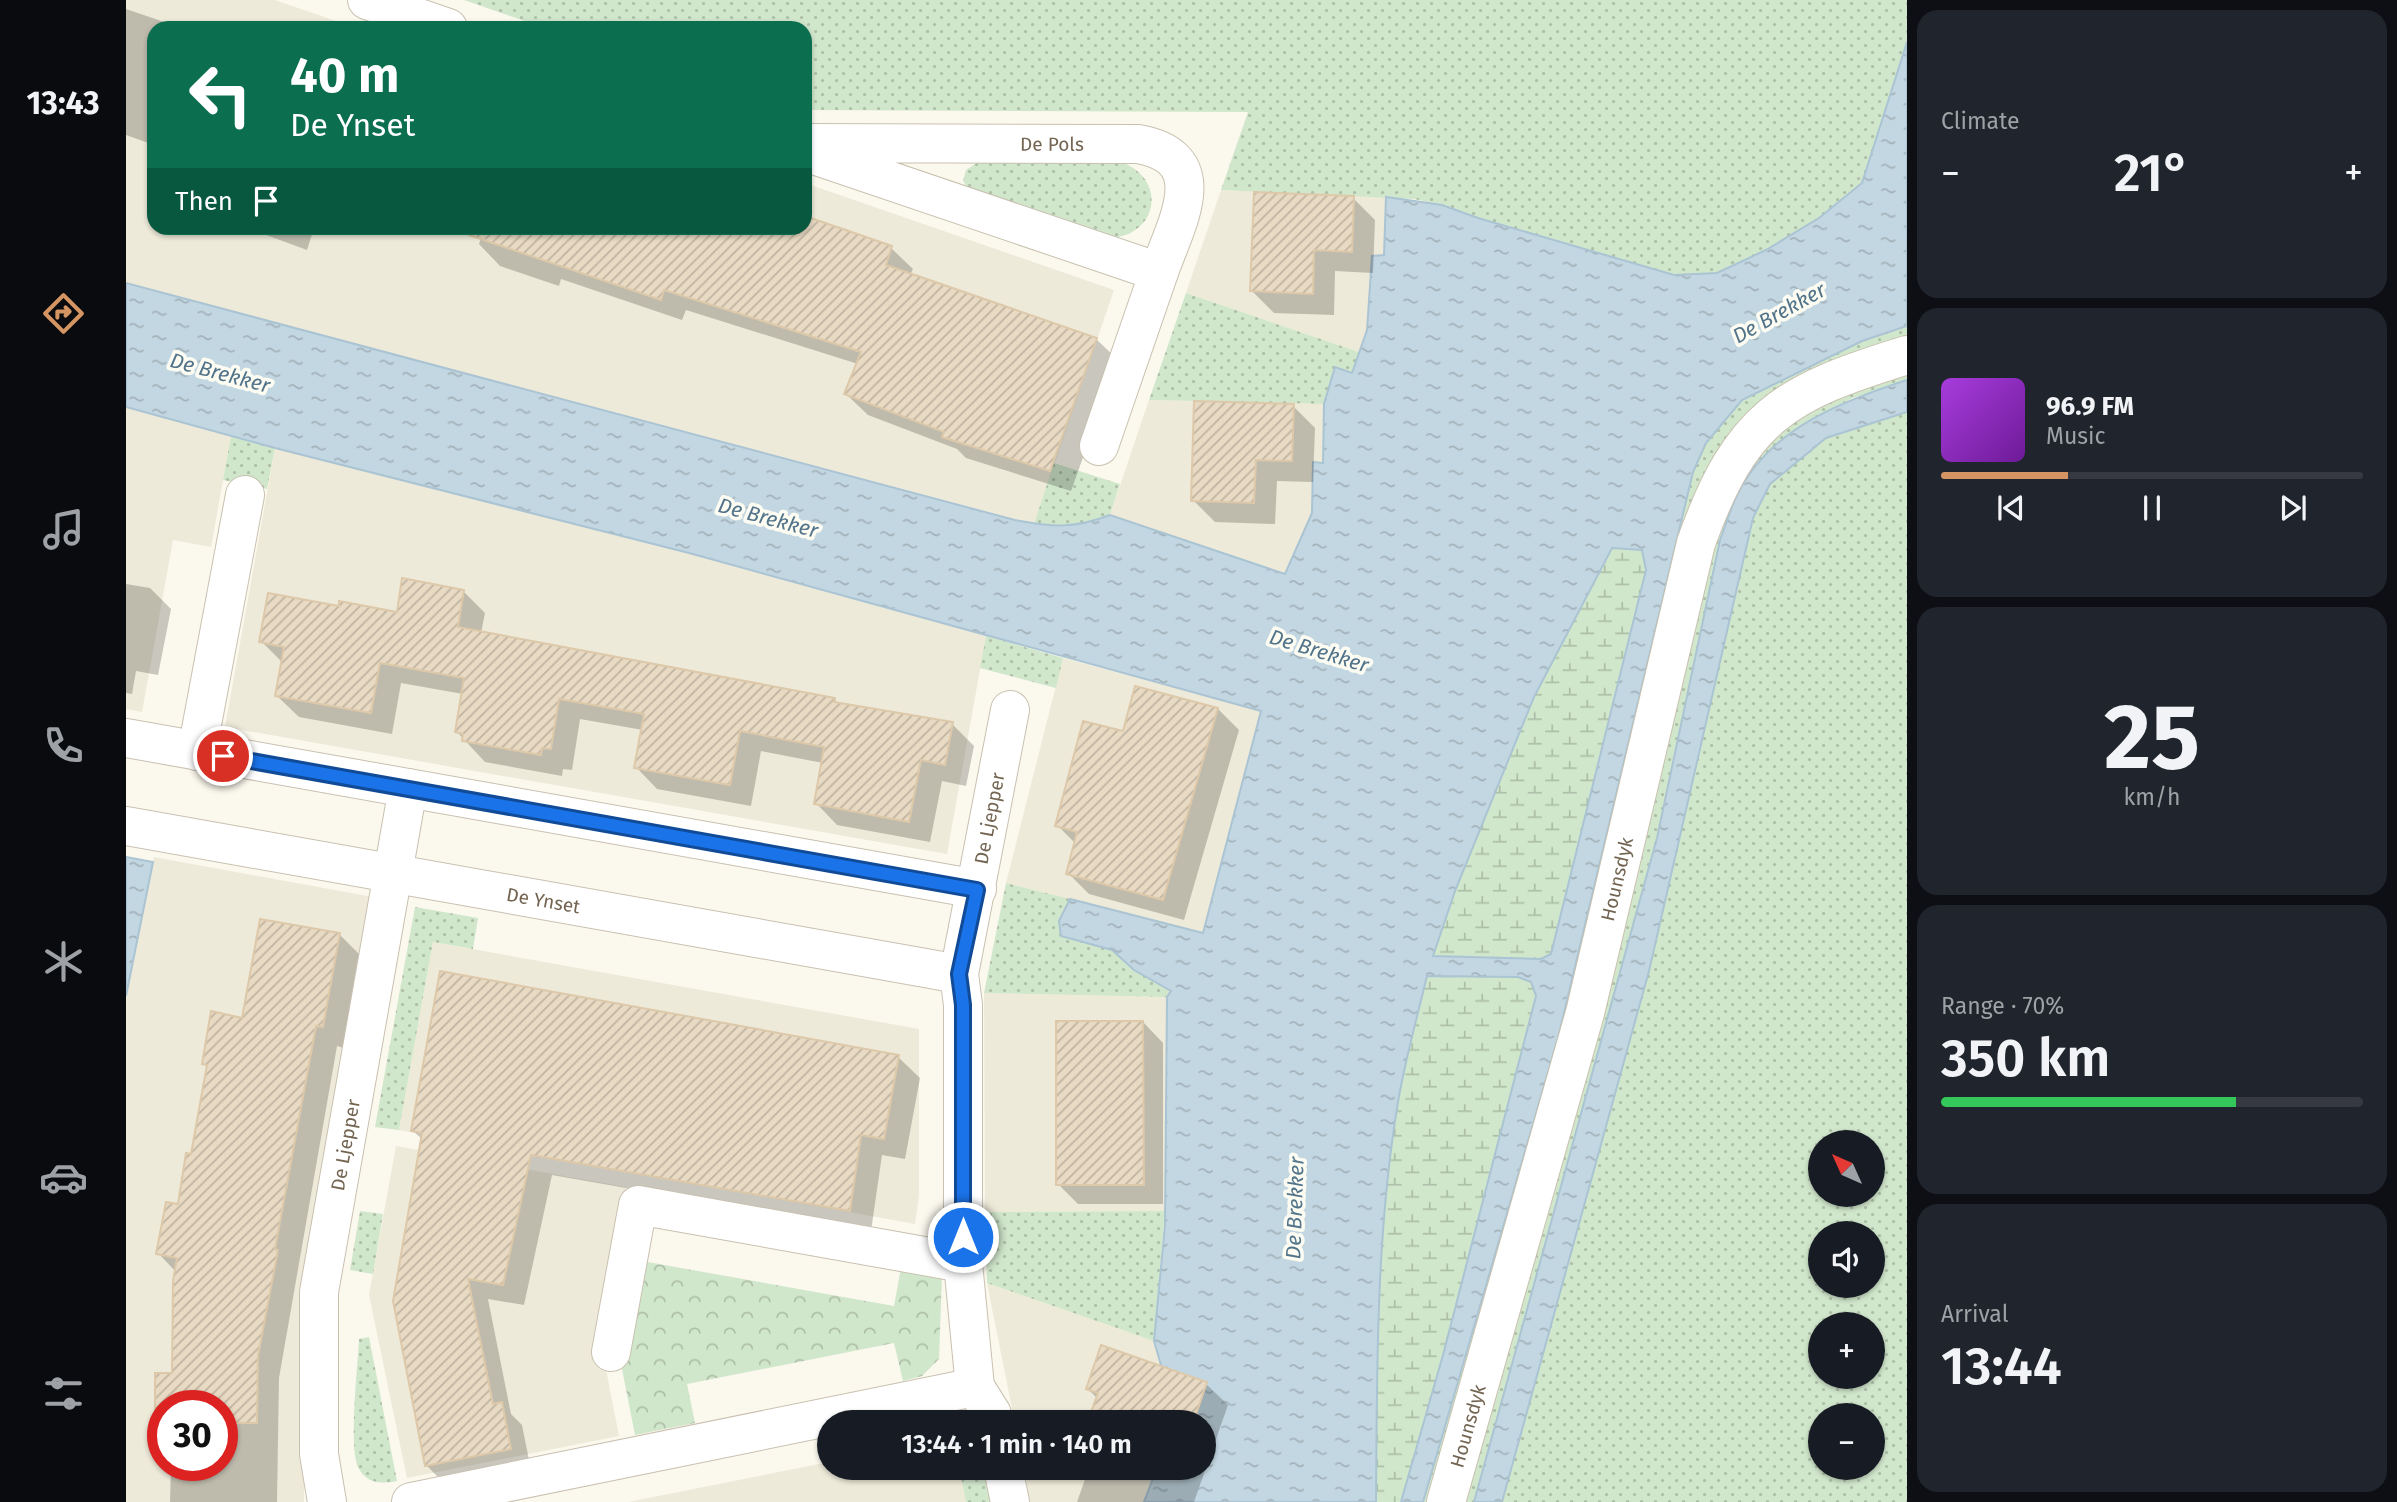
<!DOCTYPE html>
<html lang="en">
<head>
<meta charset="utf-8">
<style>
	body { margin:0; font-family:"Fira Sans",sans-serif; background:#20242c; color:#f1f3f6; height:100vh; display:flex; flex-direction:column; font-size:26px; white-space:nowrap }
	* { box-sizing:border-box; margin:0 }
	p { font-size:23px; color:#9ea1a6 }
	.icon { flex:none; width:38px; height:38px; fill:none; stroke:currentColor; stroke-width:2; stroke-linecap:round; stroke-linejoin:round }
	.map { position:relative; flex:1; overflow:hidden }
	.panel { display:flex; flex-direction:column; gap:10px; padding:10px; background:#0d0f14; width:490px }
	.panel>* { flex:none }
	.guide { position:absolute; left:21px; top:21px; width:665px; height:214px; border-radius:21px; box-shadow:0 2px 5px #0004; background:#0b6e4f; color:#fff; overflow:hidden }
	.needle { width:46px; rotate:315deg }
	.controls { position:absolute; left:1682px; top:1130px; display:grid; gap:14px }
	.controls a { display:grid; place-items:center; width:77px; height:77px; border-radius:50%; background:#171b24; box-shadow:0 2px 5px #0004; font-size:35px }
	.speed { position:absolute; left:21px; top:1390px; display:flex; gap:14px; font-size:35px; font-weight:700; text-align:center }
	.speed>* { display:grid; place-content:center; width:91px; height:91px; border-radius:50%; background:#171b24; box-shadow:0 2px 5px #0004; line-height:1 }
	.speed .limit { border:10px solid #d22; background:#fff; color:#111 }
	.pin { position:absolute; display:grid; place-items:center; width:60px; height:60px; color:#fff; margin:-30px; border:4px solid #fff; border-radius:50%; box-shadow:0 2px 7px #0007 }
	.me { position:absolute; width:77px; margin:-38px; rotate:0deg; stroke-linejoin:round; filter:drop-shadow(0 0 5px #0008) }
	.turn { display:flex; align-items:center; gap:24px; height:147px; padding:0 28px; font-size:32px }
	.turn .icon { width:91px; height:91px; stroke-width:2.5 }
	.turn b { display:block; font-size:49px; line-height:60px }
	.then { display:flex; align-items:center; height:66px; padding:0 28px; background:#0003; gap:14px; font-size:26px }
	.big { font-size:52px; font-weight:600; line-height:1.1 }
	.panel .tile { flex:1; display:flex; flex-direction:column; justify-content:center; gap:10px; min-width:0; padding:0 24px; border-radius:21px; background:#20242c }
	.panel .dial { align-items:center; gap:0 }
	.dial b { font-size:91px; line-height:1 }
	.song { display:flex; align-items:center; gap:21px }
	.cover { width:84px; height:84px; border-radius:10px; background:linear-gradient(135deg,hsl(280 70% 55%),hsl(280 70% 35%)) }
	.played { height:7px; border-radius:4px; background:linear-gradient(90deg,#d49562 30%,#363941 30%) }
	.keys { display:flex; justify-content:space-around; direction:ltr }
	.heat { display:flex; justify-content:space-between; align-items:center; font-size:38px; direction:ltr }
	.charge { height:10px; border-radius:5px; background:linear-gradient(90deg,#34c759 70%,#363941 0) }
	.trip { position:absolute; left:691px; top:1410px; width:399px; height:70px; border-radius:35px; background:#171b24; box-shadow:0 2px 5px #0004; font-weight:600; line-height:70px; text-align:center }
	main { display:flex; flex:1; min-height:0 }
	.menu { display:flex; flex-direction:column; width:126px; justify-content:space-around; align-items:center; background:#090b0e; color:#9ea1a6 }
	.menu .icon { width:49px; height:49px }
	.menu .on { color:#d49562 }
	.menu b { font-size:32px; color:#f1f3f6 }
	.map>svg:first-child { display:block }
</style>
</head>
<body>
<main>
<nav class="menu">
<b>13:43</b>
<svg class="icon on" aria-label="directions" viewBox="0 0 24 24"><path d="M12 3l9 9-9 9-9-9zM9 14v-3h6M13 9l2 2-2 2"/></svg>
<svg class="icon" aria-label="music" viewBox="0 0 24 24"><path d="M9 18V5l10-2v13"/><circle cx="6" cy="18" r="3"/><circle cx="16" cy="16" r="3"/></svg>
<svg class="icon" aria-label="phone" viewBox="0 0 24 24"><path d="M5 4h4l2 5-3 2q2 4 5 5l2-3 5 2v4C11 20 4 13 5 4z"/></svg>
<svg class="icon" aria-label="climate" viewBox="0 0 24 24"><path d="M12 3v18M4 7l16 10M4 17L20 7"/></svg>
<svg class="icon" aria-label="car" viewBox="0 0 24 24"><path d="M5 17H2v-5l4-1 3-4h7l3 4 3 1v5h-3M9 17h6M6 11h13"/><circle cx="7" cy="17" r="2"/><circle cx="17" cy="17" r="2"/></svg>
<svg class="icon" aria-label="filters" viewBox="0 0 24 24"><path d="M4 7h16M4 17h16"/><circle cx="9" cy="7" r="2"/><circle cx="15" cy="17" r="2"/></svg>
</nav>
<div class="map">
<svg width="1781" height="1502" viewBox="0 0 1781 1502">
	<defs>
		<pattern id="grass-dots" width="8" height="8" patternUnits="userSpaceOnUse" patternTransform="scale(1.75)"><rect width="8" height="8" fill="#d1e7cc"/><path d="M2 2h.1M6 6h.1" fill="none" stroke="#aebfa8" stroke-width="1.8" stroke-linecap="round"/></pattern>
		<pattern id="wetland-marsh" width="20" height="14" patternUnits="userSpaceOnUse" patternTransform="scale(1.75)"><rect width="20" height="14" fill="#d1e7cc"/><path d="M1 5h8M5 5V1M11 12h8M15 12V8" fill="none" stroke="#aebfa8"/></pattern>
		<pattern id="park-crowns" width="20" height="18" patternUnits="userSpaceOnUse" patternTransform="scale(1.75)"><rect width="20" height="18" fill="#d1e7cc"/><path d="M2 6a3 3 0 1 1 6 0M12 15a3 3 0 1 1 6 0" fill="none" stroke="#aebfa8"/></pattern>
		<pattern id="water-ripples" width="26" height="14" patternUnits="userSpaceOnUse" patternTransform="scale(1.75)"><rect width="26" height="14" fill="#c3d7e2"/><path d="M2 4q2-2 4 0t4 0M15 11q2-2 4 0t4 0" fill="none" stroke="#a3b2ba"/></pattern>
		<pattern id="building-hatch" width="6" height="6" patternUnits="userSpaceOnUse" patternTransform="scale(1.75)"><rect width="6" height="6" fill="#e8dac3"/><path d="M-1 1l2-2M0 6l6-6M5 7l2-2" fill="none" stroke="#c0b4a1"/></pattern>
	</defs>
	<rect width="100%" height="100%" fill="#fbf8ed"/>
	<g fill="#eeead9" fill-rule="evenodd">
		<path d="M0,0H149L230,28H28V228H679V183L988,290L908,524L0,283Z"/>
		<path d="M1095,190L1260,197L1258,256H1246L1241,330L1233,352L1060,293Z"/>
		<path d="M1023,400L1198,404L1197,463H1187L1186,513L1160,575L984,515Z"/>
		<path d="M0,407L105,436L85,547L47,540L16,712L0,709Z"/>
		<path d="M149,448L563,553L860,636L821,854L99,727Z"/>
		<path d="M937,658L1136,711L1076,933L880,883Z"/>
		<path d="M28,857L247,897L179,1281L178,1502H0V996ZM37,1405H96V1465H37Z"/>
		<path d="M307,942L793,1029V1196L789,1224L273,1130Z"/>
		<path d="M858,993L1041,997L1039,1211L859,1212Z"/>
		<path d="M270,1146L500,1187L474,1339L493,1436L281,1478L243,1295Z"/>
		<path d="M861,1283L1028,1341L1050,1417L1048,1423H889Z"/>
		<path d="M703,1462L704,1468H833L840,1502H502Z"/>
		<path d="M898,1468H1031L1018,1502H904Z"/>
	</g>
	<g fill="url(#grass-dots)" fill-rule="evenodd">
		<path d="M338,0H1781V42L1736,183L1693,218L1640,250L1591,273L1548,275L1352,218L1316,205L1288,199L1095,190L1122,112L679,110V28H419Z"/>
		<path d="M852,162H995C1042,179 1032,236 984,238L841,187L837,181L840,170Z"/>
		<path d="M1060,293L1233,352L1226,373L1209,368L1198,404L1023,400Z"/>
		<path d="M1781,326V347L1628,420L1476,912L1309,1502H1297L1432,1038L1567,472L1580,443L1616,400L1736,341Z"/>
		<path d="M1781,364V380L1727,398L1681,421L1651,444L1628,468L1594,540L1531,838L1348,1502H1330L1585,529L1651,423Z"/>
		<path d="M1781,412V1502H1376L1523,971L1627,518L1644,484L1701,438ZM1694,1143H1746V1195H1694ZM1694,1234H1746V1286H1694ZM1694,1325H1746V1377H1694ZM1694,1416H1746V1468H1694Z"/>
		<path d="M105,436L149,448L141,489L97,480Z"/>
		<path d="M928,463L994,484L984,515L956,526L908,524Z"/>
		<path d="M860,636L937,658L930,688L854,668Z"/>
		<path d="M880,883L944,899L933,921L935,936L986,950L1008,970L1045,991L1041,997L858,993Z"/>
		<path d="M289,907L352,918L347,949L307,942L273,1130L249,1127Z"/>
		<path d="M234,1211L257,1214L247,1274L224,1270Z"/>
		<path d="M1039,1211L1028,1341L861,1283L859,1212Z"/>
		<path d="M243,1337L271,1481C257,1484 241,1484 233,1469C222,1450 232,1366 233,1339Z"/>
		<path d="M833,1468H857L864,1502H840Z"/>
	</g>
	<g fill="url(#wetland-marsh)">
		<path d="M1486,548L1516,550L1520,570L1425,955L1415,959L1307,956L1329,891L1408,697Z"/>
		<path d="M1301,976L1392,977L1405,982L1410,995L1288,1466L1275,1502H1250C1251,1369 1249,1232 1272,1101C1280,1059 1291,1018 1301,976Z"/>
	</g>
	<path fill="url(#park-crowns)" d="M516,1261L768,1306L775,1268L816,1276L813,1359L796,1376L777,1381L768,1343L561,1384L569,1423L509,1435L496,1369Z"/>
	<g fill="url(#water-ripples)" stroke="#aac4d3" stroke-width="2" fill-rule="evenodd">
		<path d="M1781,42V326L1736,341L1616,400L1580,443L1567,472L1432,1038L1297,1502H1275L1317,1355L1410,996L1405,982L1392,977L1301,976C1291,1018 1279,1060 1272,1102C1250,1233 1251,1369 1250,1502H1018L1031,1468H1078V1423H1048L1050,1417L1028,1341L1039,1225L1041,997L1045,991L1008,970L986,950L935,936L933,921L944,899L1077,933L1135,711L563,553L149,448L0,407V283L889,520C927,527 948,529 984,515L1159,574L1186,513L1187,462L1197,463L1198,404L1209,367L1226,373L1241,330L1246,256L1258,255L1260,197L1316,205L1352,218L1548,275L1591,273L1640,250L1693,218L1736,183ZM1486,548L1516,550L1520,570L1425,954L1415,959L1307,956L1329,891L1408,697Z"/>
		<path d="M1781,380V412L1700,438L1644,484L1627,518L1523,971L1376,1502H1348L1531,838L1594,540C1600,525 1604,509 1611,495C1644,428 1715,402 1781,380Z"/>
		<path d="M0,857L27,862L0,996Z"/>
	</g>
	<g fill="#0003">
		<path d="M0,9L56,28H28V145L0,135Z"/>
		<path d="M1227,198L1249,220L1247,273L1209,271L1208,315L1148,313L1126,291Z"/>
		<path d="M679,220L765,248L787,269L784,275L970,339L992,360L945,491L840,458L831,449L742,415L720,394L732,364L560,310L556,320L435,279L433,286L374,266L353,244L356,235L334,228H679Z"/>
		<path d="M102,228H188L181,250L124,229L123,234Z"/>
		<path d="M1167,406L1189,428L1187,482L1151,481L1149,524L1089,522L1067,500Z"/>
		<path d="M0,584L24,588L45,609L32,675L10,671L6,694L0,693Z"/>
		<path d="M337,591L359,613L355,633L708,699L714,705L826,724L848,746L840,786L816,781L804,842L711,825L690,803L697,763L635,751L625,806L531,789L510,767L517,730L454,719L446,770L437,769L436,776L359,762L331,732L337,694L275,683L266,734L173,717L151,696L157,663L135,641L214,608L272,614Z"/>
		<path d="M1092,709L1113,730L1058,920L963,894L942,873L950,844L931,825L998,733Z"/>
		<path d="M213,934L235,956L218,1048L211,1046L153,1378L151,1502H44L45,1465H96V1405H37V1428L31,1422V1375H48L50,1272L32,1253L53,1206L67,1156L82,1068L78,1064L118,1020Z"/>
		<path d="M1017,1022L1037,1043V1204H952L932,1184Z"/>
		<path d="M772,1057L794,1078L779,1159L756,1155L745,1231L426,1175L398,1305L362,1299L385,1414L396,1425L405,1470L322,1487L301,1466L268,1303L297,1140L287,1131Z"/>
		<path d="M1080,1384L1102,1405L1068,1502H951L963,1468H1078V1423H969L972,1399L962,1389Z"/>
	</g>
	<g fill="url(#building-hatch)" stroke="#ddc9aa" stroke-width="2">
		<path d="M1128,192L1228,196L1226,252L1188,250L1187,294L1124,291Z"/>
		<path d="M679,216L766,246L760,265L971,338L924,471L816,437L818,432L718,394L735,352L538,290L535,300L343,235L344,228H679Z"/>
		<path d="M1068,401L1168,404L1166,461L1130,460L1128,503L1065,501Z"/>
		<path d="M276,578L338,590L332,627L709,698L708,702L827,722L819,765L795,760L783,822L688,804L698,747L614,731L604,785L508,768L518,714L433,699L425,749L416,748L415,755L336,741L337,734L329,732L338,678L254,663L245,713L149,696L158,647L133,642L142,593L213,606V601L271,612Z"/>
		<path d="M1009,686L1092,708L1037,900L940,874L951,832L929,826L957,721L997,731Z"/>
		<path d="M134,919L214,933L197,1027L190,1026L149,1249L152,1250L132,1356L131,1423H96V1405H37V1423H29V1373H46L47,1281L51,1258L30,1254L40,1202L52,1204L60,1153L65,1154L81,1065L76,1064L85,1011L116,1018Z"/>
		<path d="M314,971L773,1055L758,1139L735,1135L724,1211L405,1155L377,1285L342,1279L367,1404L376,1402L385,1449L299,1466L267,1301L296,1133L285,1131Z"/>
		<path d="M930,1021H1017L1018,1185H930Z"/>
		<path d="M975,1345L1081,1382L1067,1423H961L972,1393L960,1389Z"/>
	</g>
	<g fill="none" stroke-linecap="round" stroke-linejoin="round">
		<g stroke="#c9c1b0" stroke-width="40">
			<g id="minor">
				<path d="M241,0L322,28"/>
				<path id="s1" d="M679,143L1012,144C1090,158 1050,223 1033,272L679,152"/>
				<path d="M973,446L1033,272"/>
				<path d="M0,738L851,889"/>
				<path d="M71,751L119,495"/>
				<path id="s2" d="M0,826L833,974"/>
				<path d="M485,1352L512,1205L837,1263"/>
				<path d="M849,1387L866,1414L868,1423"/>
				<path d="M877,1468L884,1502"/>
				<path id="s3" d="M201,1502L193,1454V1292L282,788"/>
				<path id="s4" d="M285,1502L849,1387L837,1263V1005L833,974L884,710"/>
				<path id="s5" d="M1320,1502L1459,1013L1570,543C1615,417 1657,393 1781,355"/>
			</g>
		</g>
		<use href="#minor" stroke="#fff" stroke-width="38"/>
	</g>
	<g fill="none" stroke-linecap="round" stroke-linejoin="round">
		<g stroke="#114b97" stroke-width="18">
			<path id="route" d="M97,756L851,890L833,974L837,1005V1237"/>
		</g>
		<use href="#route" stroke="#1a73e8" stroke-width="12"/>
	</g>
	<g text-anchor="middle" stroke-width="7" stroke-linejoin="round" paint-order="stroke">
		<g font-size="19" fill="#736552" stroke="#fdfcf3">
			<text dy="7" stroke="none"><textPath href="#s1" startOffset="247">De Pols</textPath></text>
			<text dy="7" stroke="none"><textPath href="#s4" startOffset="1148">De Ljepper</textPath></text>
			<text dy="7" stroke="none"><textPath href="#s5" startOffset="646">Hounsdyk</textPath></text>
			<text dy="7" stroke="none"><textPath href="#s2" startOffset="424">De Ynset</textPath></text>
			<text dy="7" stroke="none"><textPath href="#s3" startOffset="360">De Ljepper</textPath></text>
			<text dy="7" stroke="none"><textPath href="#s5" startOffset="79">Hounsdyk</textPath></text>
		</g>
		<g font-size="21" font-style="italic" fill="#52748a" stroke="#fdfcf3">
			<text transform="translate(1653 313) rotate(-29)" y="7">De Brekker</text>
			<text transform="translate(94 373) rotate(15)" y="7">De Brekker</text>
			<text transform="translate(642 518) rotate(15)" y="7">De Brekker</text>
			<text transform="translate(1193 651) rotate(17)" y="7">De Brekker</text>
			<text transform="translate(1169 1208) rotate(-88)" y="7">De Brekker</text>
		</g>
	</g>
</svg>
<div class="controls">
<a><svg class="needle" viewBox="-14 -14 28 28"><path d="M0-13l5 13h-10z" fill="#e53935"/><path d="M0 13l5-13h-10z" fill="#9ea1a6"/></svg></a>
<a><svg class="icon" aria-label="sound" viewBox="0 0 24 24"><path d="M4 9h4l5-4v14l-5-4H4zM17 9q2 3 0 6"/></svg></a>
<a>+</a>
<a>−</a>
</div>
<div class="speed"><div class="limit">30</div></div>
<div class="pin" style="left:97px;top:756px;background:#d93025"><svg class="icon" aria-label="arrive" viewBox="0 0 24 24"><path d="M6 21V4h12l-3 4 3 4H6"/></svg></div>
<svg class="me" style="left:837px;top:1237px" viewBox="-20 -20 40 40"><circle r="17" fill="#1a73e8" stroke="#fff" stroke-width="3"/><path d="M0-11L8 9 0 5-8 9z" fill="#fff"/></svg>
<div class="trip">13:44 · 1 min · 140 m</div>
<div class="guide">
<div class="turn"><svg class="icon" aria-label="left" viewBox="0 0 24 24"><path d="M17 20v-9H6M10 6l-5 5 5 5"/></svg><div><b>40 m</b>De Ynset</div></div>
<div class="then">Then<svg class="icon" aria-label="arrive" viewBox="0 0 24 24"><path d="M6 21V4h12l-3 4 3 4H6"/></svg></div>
</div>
</div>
<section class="panel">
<div class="tile"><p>Climate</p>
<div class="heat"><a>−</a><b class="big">21°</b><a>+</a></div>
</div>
<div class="tile">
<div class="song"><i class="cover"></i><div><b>96.9 FM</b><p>Music</p></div></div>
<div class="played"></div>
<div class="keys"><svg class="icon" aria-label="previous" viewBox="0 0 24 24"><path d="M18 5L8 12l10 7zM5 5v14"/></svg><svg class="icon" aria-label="pause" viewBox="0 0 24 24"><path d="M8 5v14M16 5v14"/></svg><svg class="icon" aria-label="next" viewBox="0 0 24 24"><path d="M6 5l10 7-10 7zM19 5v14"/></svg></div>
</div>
<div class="tile dial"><b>25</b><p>km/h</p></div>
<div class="tile"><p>Range · 70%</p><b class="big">350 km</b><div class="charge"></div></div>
<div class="tile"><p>Arrival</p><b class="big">13:44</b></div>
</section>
</main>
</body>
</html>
